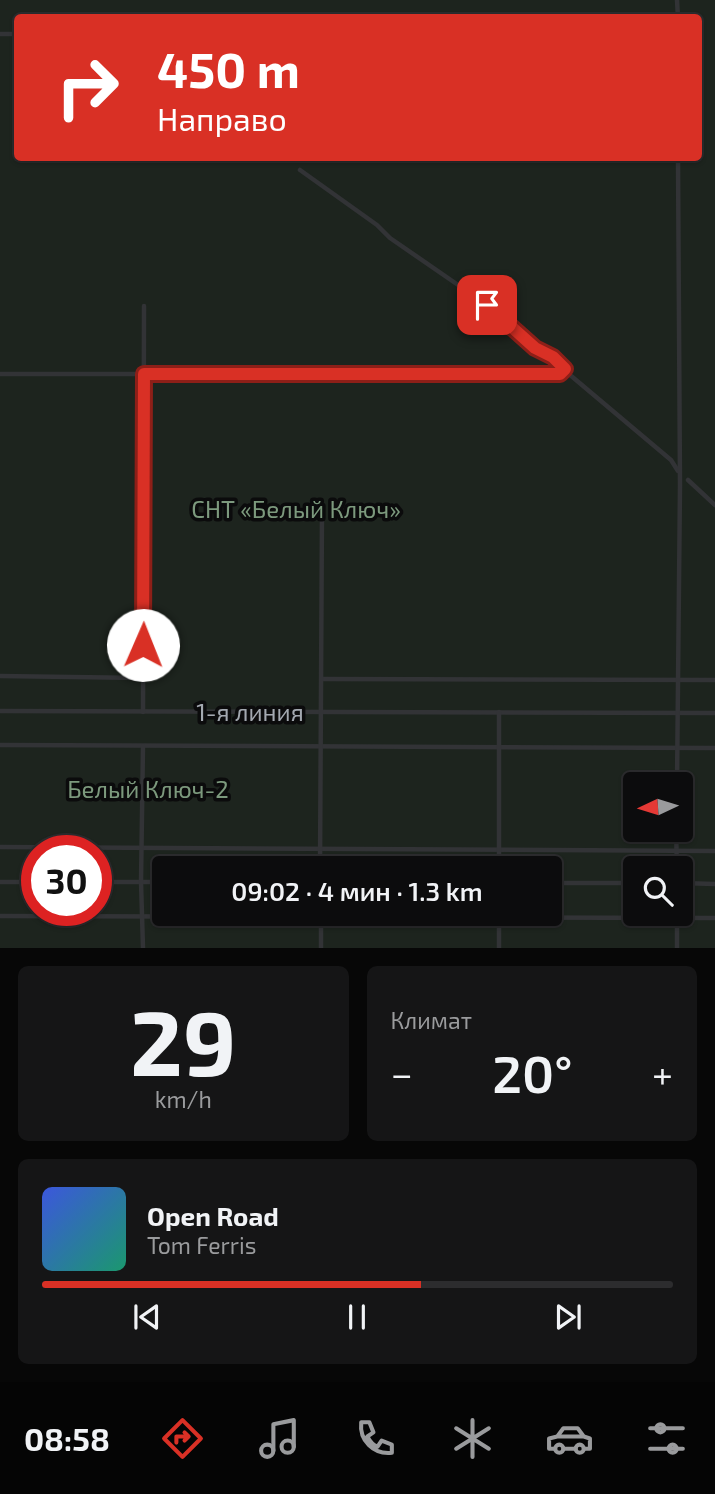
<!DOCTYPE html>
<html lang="ru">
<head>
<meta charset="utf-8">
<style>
	body { margin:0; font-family:"Exo 2",sans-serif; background:#151516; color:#f1f3f6; height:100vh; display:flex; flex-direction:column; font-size:26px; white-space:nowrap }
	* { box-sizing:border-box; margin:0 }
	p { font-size:23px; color:#9a9b9d }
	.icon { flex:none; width:38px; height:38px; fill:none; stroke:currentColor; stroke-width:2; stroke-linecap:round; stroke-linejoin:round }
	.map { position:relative; height:948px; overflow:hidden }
	.panel { display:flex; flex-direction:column; gap:18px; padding:18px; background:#070707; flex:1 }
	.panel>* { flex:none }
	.guide { position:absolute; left:14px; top:14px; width:688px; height:147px; border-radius:7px; box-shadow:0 2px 5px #0004,0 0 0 2px #2c2c2e; background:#d93025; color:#fff; overflow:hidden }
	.needle { width:46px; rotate:266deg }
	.buttons { position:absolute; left:623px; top:772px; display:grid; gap:14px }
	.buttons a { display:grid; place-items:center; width:70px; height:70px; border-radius:7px; background:#0c0c0d; box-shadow:0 2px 5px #0004,0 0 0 2px #2c2c2e; font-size:35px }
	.speed { position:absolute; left:21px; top:835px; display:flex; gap:14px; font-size:35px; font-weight:700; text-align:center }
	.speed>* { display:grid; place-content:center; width:91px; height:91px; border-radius:50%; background:#0c0c0d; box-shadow:0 2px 5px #0004,0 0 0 2px #2c2c2e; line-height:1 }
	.speed .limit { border:10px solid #d22; background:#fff; color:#111 }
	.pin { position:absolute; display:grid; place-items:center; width:60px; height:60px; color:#fff; margin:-30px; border-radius:14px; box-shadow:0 4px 10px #0006 }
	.me { position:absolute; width:77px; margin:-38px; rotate:1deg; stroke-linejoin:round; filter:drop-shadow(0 0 5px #0008) }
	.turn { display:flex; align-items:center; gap:24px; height:147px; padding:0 28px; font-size:32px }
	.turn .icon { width:91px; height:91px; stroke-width:2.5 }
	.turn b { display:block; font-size:49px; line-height:60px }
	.big { font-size:52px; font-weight:600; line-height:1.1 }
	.panel .card { flex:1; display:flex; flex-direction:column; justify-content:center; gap:10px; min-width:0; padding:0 24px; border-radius:10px; background:#151516 }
	.panel .dial { align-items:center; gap:0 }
	.dial b { font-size:91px; line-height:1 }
	.song { display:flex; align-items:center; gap:21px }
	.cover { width:84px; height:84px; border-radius:10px; background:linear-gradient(135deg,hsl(230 70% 55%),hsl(160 70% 35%)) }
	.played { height:7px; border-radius:4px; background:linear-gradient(90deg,#d93025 60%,#2c2c2e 60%) }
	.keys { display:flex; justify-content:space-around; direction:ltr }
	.heat { display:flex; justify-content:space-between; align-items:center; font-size:38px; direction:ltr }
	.panel .tiles { flex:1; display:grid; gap:18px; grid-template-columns:1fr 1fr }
	.card:last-child { grid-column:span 2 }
	.trip { position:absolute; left:152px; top:856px; width:410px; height:70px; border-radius:7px; background:#0c0c0d; box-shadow:0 2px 5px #0004,0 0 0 2px #2c2c2e; font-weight:600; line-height:70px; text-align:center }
	.menu { display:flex; height:112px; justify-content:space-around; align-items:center; background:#050505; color:#9a9b9d }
	.menu .icon { width:49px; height:49px }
	.menu .selected { color:#d93025 }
	.menu b { font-size:32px; color:#f1f3f6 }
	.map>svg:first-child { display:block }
</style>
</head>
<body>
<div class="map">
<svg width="715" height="948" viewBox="0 0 715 948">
	<rect width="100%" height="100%" fill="#101011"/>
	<path fill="#1d241e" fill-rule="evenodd" d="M0,0H715V948H0ZM18,18H698V158H18ZM635,784H681V830H635ZM37,850H96V910H37ZM164,868H550V914H164ZM635,868H681V914H635Z"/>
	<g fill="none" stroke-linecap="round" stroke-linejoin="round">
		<g stroke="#323336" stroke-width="4.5">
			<path d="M677,0L678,18"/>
			<path d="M0,34H18"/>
			<path d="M300,170L377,225L390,238L461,287L476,301L487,305L671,460L678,471"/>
			<path d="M0,374H560L565,368"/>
			<path d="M688,480L715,505"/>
			<path d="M0,676L143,678"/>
			<path d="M322,679L715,680"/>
			<path d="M0,711L715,713"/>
			<path d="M143,712L144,306"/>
			<path d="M0,745L715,748"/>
			<path d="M677,784L680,485L678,158"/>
			<path d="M676,830L677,868"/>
			<path d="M0,847L715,851"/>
			<path d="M320,868L322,509"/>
			<path d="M499,868V712"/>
			<path d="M0,882H37"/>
			<path d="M96,882H164"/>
			<path d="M550,883H635"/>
			<path d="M681,883L715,884"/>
			<path d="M321,914V948"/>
			<path d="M0,916L715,918"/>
			<path d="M143,948L141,882L143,746"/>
			<path d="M499,948V914"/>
			<path d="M677,948V914"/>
		</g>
	</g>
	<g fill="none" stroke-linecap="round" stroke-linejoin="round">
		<g stroke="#8d1f18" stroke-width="18">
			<path id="route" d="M143,645L144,374H560L565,369L553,357L535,348L487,305"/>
		</g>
		<use href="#route" stroke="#d93025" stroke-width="12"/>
	</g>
	<g text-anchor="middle" stroke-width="7" stroke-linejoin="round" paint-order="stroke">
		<g font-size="24" fill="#7c997d" stroke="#0b0b0c">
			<text x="296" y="518">СНТ «Белый Ключ»</text>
			<text x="148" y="798">Белый Ключ-2</text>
		</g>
		<g font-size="24" fill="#a3a8b0" stroke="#0b0b0c">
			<text x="250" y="721">1-я линия</text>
		</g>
	</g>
</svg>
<div class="buttons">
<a><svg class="needle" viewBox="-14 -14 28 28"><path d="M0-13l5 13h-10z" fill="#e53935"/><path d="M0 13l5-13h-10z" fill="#9a9b9d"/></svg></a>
<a><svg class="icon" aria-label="search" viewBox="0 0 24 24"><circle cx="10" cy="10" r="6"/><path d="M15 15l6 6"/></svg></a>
</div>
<div class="speed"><div class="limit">30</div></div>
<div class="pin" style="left:487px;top:305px;background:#d93025"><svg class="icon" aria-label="arrive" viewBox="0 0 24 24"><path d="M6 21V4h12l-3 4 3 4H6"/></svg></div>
<svg class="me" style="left:143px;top:645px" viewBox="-20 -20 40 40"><circle r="19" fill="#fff"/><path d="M0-13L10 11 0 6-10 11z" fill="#d93025"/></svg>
<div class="trip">09:02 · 4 мин · 1.3 km</div>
<div class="guide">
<div class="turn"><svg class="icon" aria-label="right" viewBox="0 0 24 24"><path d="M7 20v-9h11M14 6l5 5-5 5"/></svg><div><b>450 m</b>Направо</div></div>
</div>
</div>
<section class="panel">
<div class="tiles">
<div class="card dial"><b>29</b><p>km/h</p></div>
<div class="card"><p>Климат</p>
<div class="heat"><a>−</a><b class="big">20°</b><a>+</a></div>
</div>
<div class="card">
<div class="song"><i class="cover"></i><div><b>Open Road</b><p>Tom Ferris</p></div></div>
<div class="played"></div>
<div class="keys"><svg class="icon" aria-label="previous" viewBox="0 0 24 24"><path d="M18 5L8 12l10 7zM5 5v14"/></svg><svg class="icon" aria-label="pause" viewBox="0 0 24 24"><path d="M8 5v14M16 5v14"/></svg><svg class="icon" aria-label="next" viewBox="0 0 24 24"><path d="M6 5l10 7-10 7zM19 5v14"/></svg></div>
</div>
</div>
</section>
<nav class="menu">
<b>08:58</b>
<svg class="icon selected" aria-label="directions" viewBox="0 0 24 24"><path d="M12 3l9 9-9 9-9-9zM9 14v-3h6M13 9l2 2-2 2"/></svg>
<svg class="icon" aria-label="music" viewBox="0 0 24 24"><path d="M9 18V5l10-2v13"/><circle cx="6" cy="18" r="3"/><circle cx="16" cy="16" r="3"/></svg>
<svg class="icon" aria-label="phone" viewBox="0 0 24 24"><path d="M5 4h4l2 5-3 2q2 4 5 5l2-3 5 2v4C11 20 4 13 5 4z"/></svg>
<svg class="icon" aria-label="climate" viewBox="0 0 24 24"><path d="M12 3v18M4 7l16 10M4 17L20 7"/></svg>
<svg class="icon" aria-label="car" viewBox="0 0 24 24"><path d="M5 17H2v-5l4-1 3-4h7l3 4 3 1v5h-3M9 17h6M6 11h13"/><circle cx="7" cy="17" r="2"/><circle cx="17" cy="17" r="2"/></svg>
<svg class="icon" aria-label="filters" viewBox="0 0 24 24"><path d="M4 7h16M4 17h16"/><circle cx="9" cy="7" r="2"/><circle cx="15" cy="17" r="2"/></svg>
</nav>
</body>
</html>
